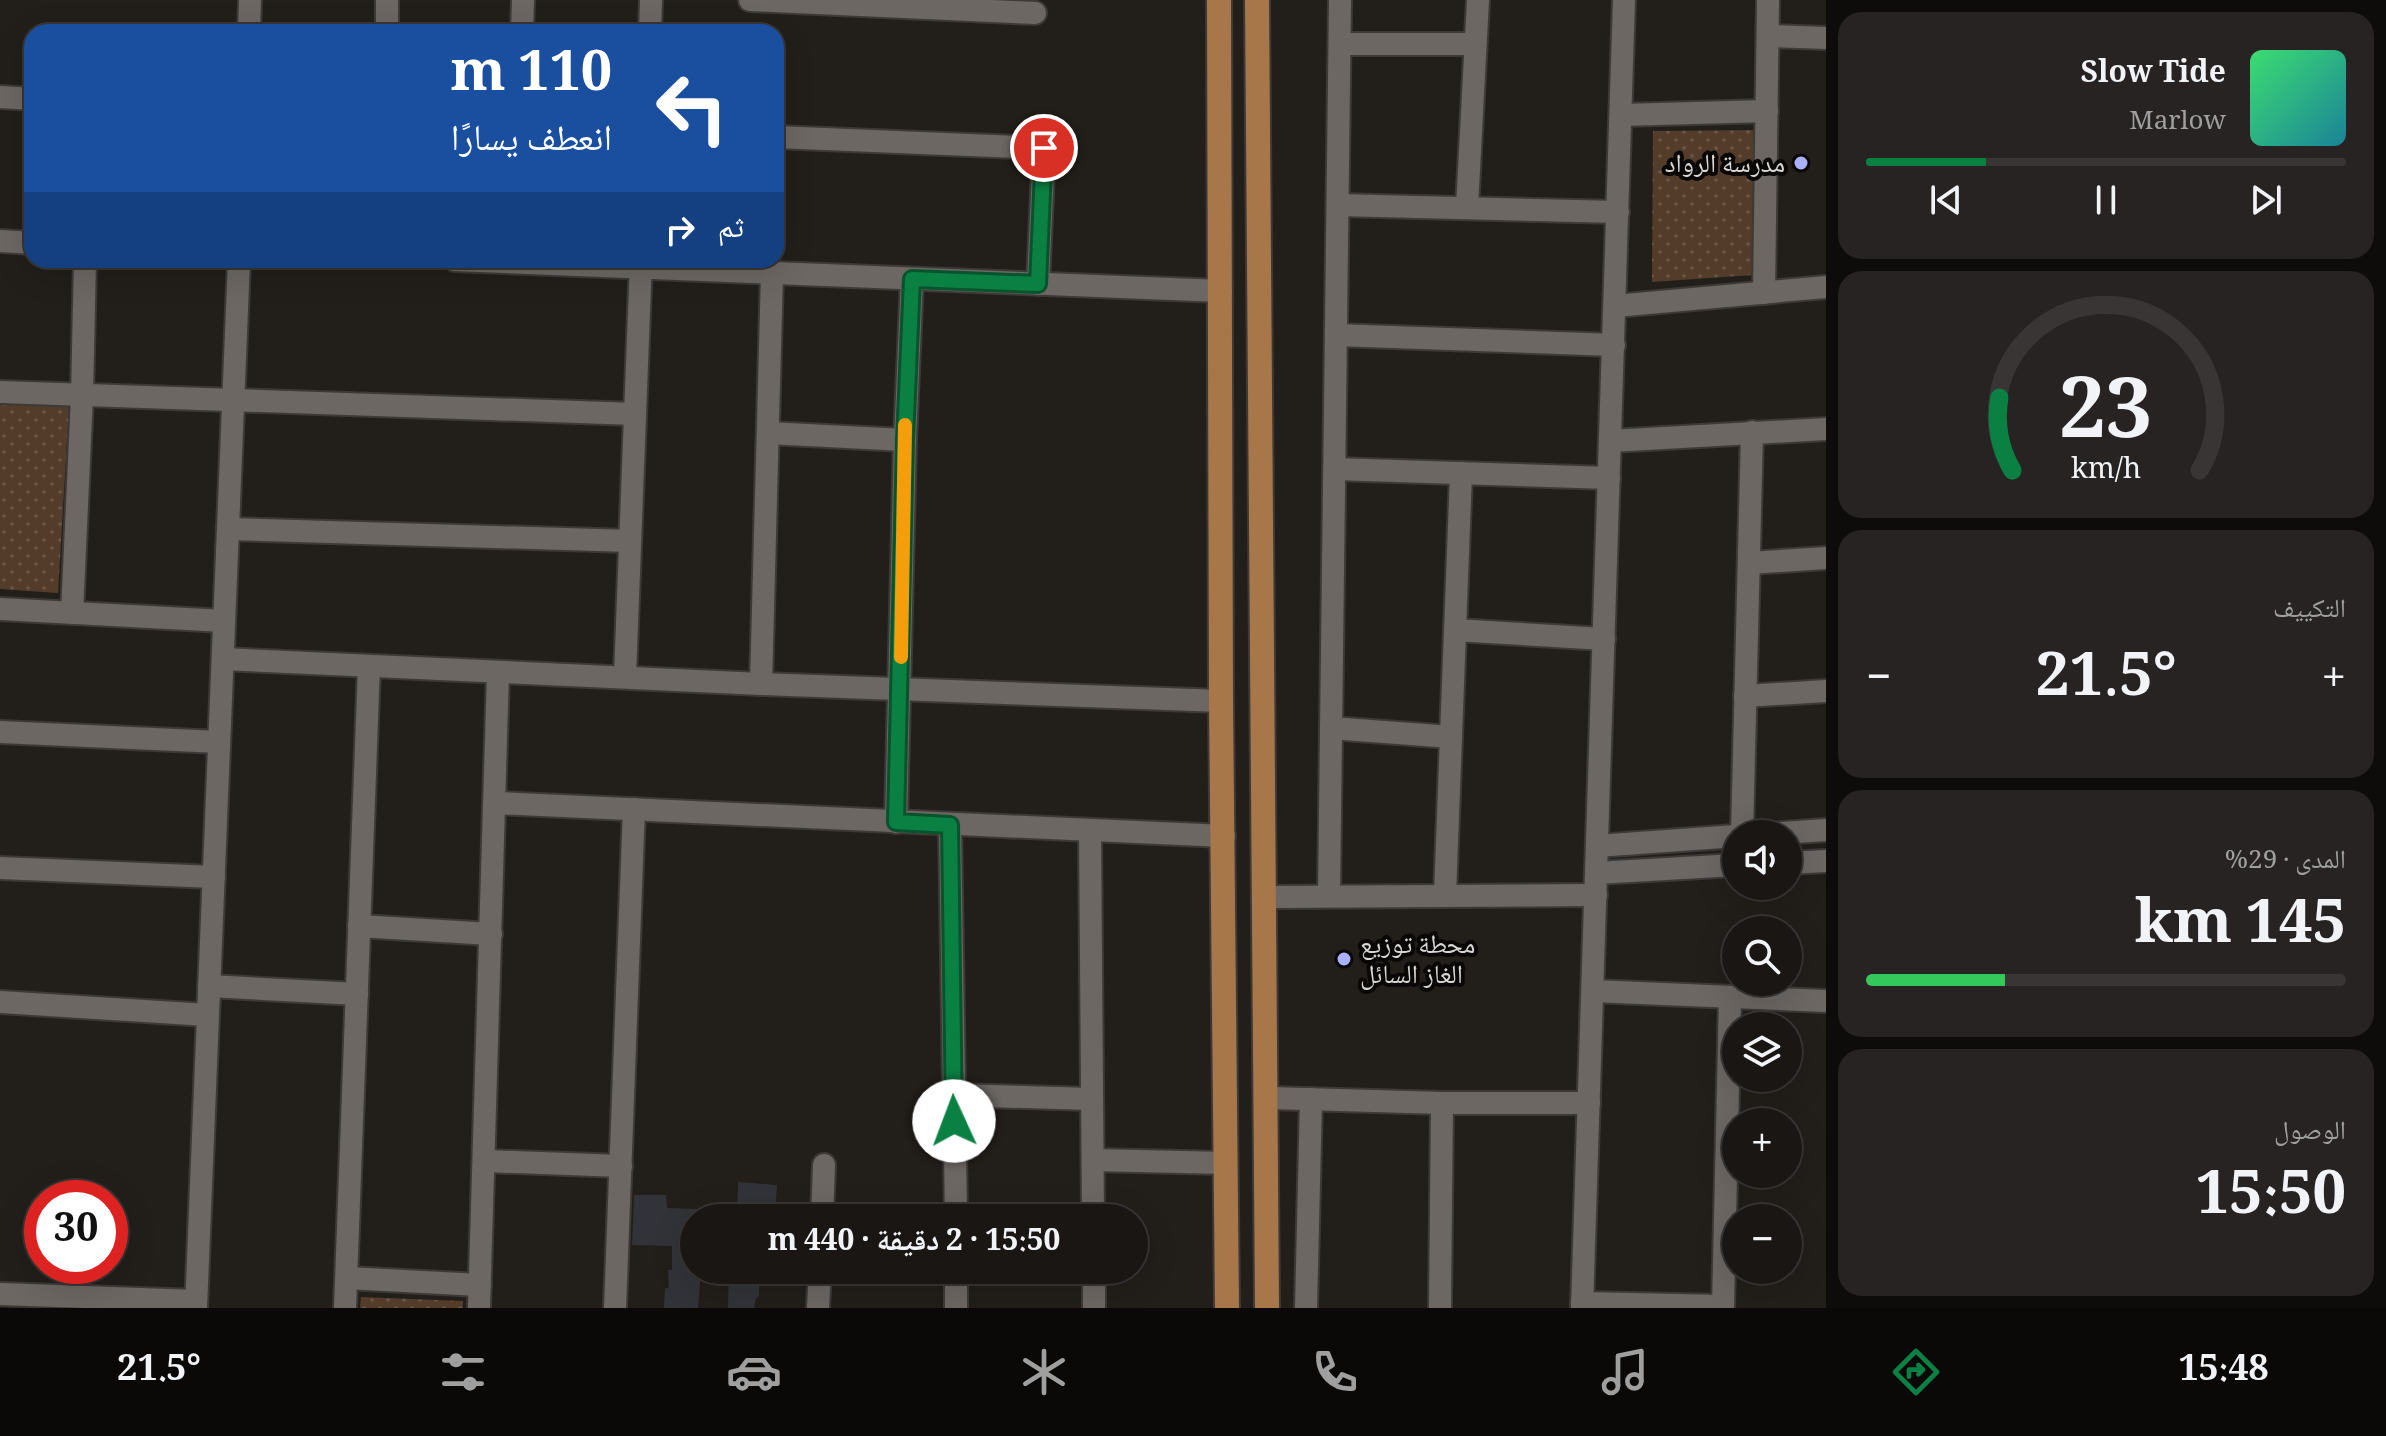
<!DOCTYPE html>
<html lang="ar">
<head>
<meta charset="utf-8">
<style>
	body { margin:0; font-family:Georgia,"Noto Naskh Arabic",serif; background:#272322; color:#f1f3f6; direction:rtl; height:100vh; display:flex; flex-direction:column; font-size:30px; white-space:nowrap }
	* { box-sizing:border-box; margin:0 }
	p { font-size:26px; color:#9f9fa0 }
	.icon { flex:none; width:44px; height:44px; fill:none; stroke:currentColor; stroke-width:2; stroke-linecap:round; stroke-linejoin:round }
	.map { position:relative; flex:1; overflow:hidden; direction:ltr }
	.details { display:flex; flex-direction:column; gap:12px; padding:12px; background:#0e0c0b; width:560px }
	.details>* { flex:none }
	.hud { position:absolute; left:24px; top:24px; width:760px; height:244px; border-radius:24px; box-shadow:0 8px 32px #0002,0 0 0 2px #383534; direction:rtl; background:#1a4fa0; color:#fff; overflow:hidden }
	.tools { position:absolute; left:1722px; top:820px; display:grid; gap:16px }
	.tools a { display:grid; place-items:center; width:80px; height:80px; border-radius:50%; background:#1a1614; box-shadow:0 8px 32px #0002,0 0 0 2px #383534; font-size:40px }
	.speed { position:absolute; left:24px; top:1180px; display:flex; gap:16px; font-size:40px; font-weight:700; text-align:center }
	.speed>* { display:grid; place-content:center; width:104px; height:104px; border-radius:50%; background:#1a1614; box-shadow:0 8px 32px #0002,0 0 0 2px #383534; line-height:1 }
	.speed .limit { border:12px solid #d22; background:#fff; color:#111 }
	.pin { position:absolute; display:grid; place-items:center; width:68px; height:68px; color:#fff; margin:-34px; border:4px solid #fff; border-radius:50%; box-shadow:0 2px 8px #0007 }
	.me { position:absolute; width:88px; margin:-44px; rotate:358deg; stroke-linejoin:round; filter:drop-shadow(0 0 6px #0008) }
	.turn { display:flex; align-items:center; gap:28px; height:168px; padding:0 40px; font-size:36px }
	.turn .icon { width:104px; height:104px; stroke-width:2.5 }
	.turn b { display:block; font-size:56px; line-height:68px }
	.then { display:flex; align-items:center; height:76px; padding:0 40px; background:#0003; gap:16px; font-size:30px }
	.big { font-size:60px; font-weight:700; line-height:1.1 }
	.details .widget { flex:1; display:flex; flex-direction:column; justify-content:center; gap:12px; min-width:0; padding:0 28px; border-radius:24px; background:#272322 }
	.details .dial { align-items:center; gap:0 }
	.dial svg { height:208px; overflow:visible; fill:none; stroke:#383534; stroke-width:7; stroke-linecap:round; text-anchor:middle }
	.dial text { fill:#f1f3f6; stroke:none }
	.song { display:flex; align-items:center; gap:24px }
	.cover { width:96px; height:96px; border-radius:12px; background:linear-gradient(135deg,hsl(140 70% 55%),hsl(190 70% 35%)) }
	.played { height:8px; border-radius:4px; background:linear-gradient(90deg,#0b8043 25%,#383534 25%) }
	.keys { display:flex; justify-content:space-around; direction:ltr }
	.heat { display:flex; justify-content:space-between; align-items:center; font-size:44px; direction:ltr }
	.charge { height:12px; border-radius:6px; background:linear-gradient(90deg,#34c759 29%,#383534 0) }
	.trip { position:absolute; left:680px; top:1204px; width:468px; height:80px; border-radius:40px; background:#1a1614; box-shadow:0 8px 32px #0002,0 0 0 2px #383534; font-weight:700; line-height:80px; text-align:center; direction:rtl }
	.dock { display:flex; height:128px; justify-content:space-around; align-items:center; background:#0a0908; color:#9f9fa0 }
	.dock .icon { width:56px; height:56px }
	.dock .current { color:#0b8043 }
	.dock b { font-size:36px; color:#f1f3f6 }
	main { display:flex; flex:1; min-height:0 }
	.map>svg:first-child { display:block }
</style>
</head>
<body>
<main>
<section class="details">
<div class="widget">
<div class="song"><i class="cover"></i><div><b>Slow Tide</b><p>Marlow</p></div></div>
<div class="played"></div>
<div class="keys"><svg class="icon" aria-label="previous" viewBox="0 0 24 24"><path d="M18 5L8 12l10 7zM5 5v14"/></svg><svg class="icon" aria-label="pause" viewBox="0 0 24 24"><path d="M8 5v14M16 5v14"/></svg><svg class="icon" aria-label="next" viewBox="0 0 24 24"><path d="M6 5l10 7-10 7zM19 5v14"/></svg></div>
</div>
<div class="widget dial"><svg viewBox="0 0 100 80">
<path d="M14 69A42 42 0 1 1 86 69"/>
<path d="M14 69A42 42 0 0 1 9 41" stroke="#0b8043"/>
<text x="50" y="56" font-size="32" font-weight="700">23</text>
<text x="50" y="72" font-size="11">km/h</text>
</svg></div>
<div class="widget"><p>التكييف</p>
<div class="heat"><a>−</a><b class="big">21.5°</b><a>+</a></div>
</div>
<div class="widget"><p>المدى · 29%</p><b class="big">145 km</b><div class="charge"></div></div>
<div class="widget"><p>الوصول</p><b class="big">15:50</b></div>
</section>
<div class="map">
<svg width="1826" height="1308" viewBox="0 0 1826 1308">
	<defs>
		<pattern id="green-dots" width="8" height="8" patternUnits="userSpaceOnUse" patternTransform="scale(2)"><rect width="8" height="8" fill="#533c29"/><path d="M2 2h.1M6 6h.1" fill="none" stroke="#6b5747" stroke-width="1.8" stroke-linecap="round"/></pattern>
	</defs>
	<rect width="100%" height="100%" fill="#221e1a"/>
	<g fill="url(#green-dots)">
		<path d="M1753,130V275L1652,282L1653,131Z"/>
		<path d="M0,402L69,407L58,593L0,589Z"/>
		<path d="M361,1297L463,1301V1308H360Z"/>
	</g>
	<g fill="#323338">
		<path d="M738,1182L777,1185L775,1218H737Z"/>
		<path d="M634,1195H666L667,1208L697,1209L699,1213H714L716,1218H694V1270H701L698,1308H664L665,1288H669L668,1270H672V1246L632,1245Z"/>
		<path d="M729,1270H763L759,1278V1296L756,1298L754,1308H728Z"/>
	</g>
	<g fill="none" stroke-linecap="round" stroke-linejoin="round">
		<g stroke="#3d3937" stroke-width="26">
			<g id="minor">
				<path d="M750,0L1035,13"/>
				<path d="M249,32L250,0"/>
				<path d="M387,32V0"/>
				<path d="M522,32L523,0"/>
				<path d="M650,32L651,0"/>
				<path d="M1768,36L1826,38"/>
				<path d="M1341,44H1475"/>
				<path d="M0,97L32,99"/>
				<path d="M1621,115L1767,111"/>
				<path d="M776,137L1044,148L1038,284"/>
				<path d="M1338,205L1618,212"/>
				<path d="M1467,207L1478,0"/>
				<path d="M0,241L32,243"/>
				<path d="M455,260L1221,291"/>
				<path d="M1764,293L1768,0"/>
				<path d="M1615,306L1826,287"/>
				<path d="M1336,335L1614,345"/>
				<path d="M0,392L635,414"/>
				<path d="M768,433L905,440"/>
				<path d="M1610,441L1826,429"/>
				<path d="M1335,469L1609,478"/>
				<path d="M228,529L630,541"/>
				<path d="M1749,563L1826,558"/>
				<path d="M0,609L224,621"/>
				<path d="M72,613L82,396L85,260"/>
				<path d="M1455,630L1604,639"/>
				<path d="M223,659L761,684L1221,701"/>
				<path d="M625,676L641,260"/>
				<path d="M761,684L772,273"/>
				<path d="M1745,696L1826,691"/>
				<path d="M1331,728L1451,737"/>
				<path d="M0,732L219,742"/>
				<path d="M496,803L1224,836"/>
				<path d="M896,822L905,440L912,279"/>
				<path d="M950,825L956,1218"/>
				<path d="M1090,830L1093,1218"/>
				<path d="M1742,834L1752,432"/>
				<path d="M1768,834L1826,830"/>
				<path d="M1597,846L1736,836"/>
				<path d="M1788,863L1826,861"/>
				<path d="M0,868L214,877"/>
				<path d="M1596,873L1736,865"/>
				<path d="M1445,895L1461,473"/>
				<path d="M1329,896L1340,0"/>
				<path d="M1264,897L1596,895"/>
				<path d="M359,926L491,934"/>
				<path d="M209,986L357,994"/>
				<path d="M1593,991L1826,1001"/>
				<path d="M0,1002L208,1015"/>
				<path d="M953,1095L1092,1099"/>
				<path d="M1266,1098L1442,1103H1589"/>
				<path d="M1093,1160L1226,1163"/>
				<path d="M486,1161L621,1166"/>
				<path d="M822,1218L824,1165"/>
				<path d="M1094,1270V1308"/>
				<path d="M347,1278L480,1285"/>
				<path d="M0,1294L196,1301"/>
				<path d="M1582,1303L1723,1306"/>
				<path d="M196,1308L239,260"/>
				<path d="M345,1308L369,666"/>
				<path d="M479,1308L498,672"/>
				<path d="M615,1308L634,809"/>
				<path d="M818,1308L820,1270"/>
				<path d="M956,1308V1270"/>
				<path d="M1306,1308L1311,1099"/>
				<path d="M1440,1308L1442,1103"/>
				<path d="M1582,1308L1624,0"/>
				<path d="M1723,1308L1730,997"/>
			</g>
		</g>
		<g stroke="#3d3937" stroke-width="28">
			<g id="major">
				<path d="M1219,0L1221,701L1227,1308"/>
				<path d="M1257,0L1267,1308"/>
			</g>
		</g>
		<use href="#minor" stroke="#6c6763" stroke-width="22"/>
		<use href="#major" stroke="#a7774a" stroke-width="24"/>
	</g>
	<g fill="none" stroke-linecap="round" stroke-linejoin="round">
		<g stroke="#07532c" stroke-width="20">
			<path id="route" d="M954,1121L950,825L896,822L905,440L912,279L1038,284L1044,148"/>
		</g>
		<use href="#route" stroke="#0b8043" stroke-width="14"/>
		<path stroke="#f59e0b" stroke-width="14" d="M901,657L905,425"/>
	</g>
	<g fill="#aab0fb" stroke="#0a0807" stroke-width="3">
		<circle cx="1801" cy="163" r="8"/>
		<circle cx="1344" cy="959" r="8"/>
	</g>
	<g text-anchor="middle" stroke-width="8" stroke-linejoin="round" paint-order="stroke">
		<g font-size="26" fill="#d9d6d4" stroke="#0a0807" text-anchor="end">
			<text x="1785" y="172">مدرسة الرواد</text>
			<text x="1360" y="953" text-anchor="start">محطة توزيع<tspan x="1360" dy="30">الغاز السائل</tspan></text>
		</g>
	</g>
</svg>
<div class="tools">
<a><svg class="icon" aria-label="sound" viewBox="0 0 24 24"><path d="M4 9h4l5-4v14l-5-4H4zM17 9q2 3 0 6"/></svg></a>
<a><svg class="icon" aria-label="search" viewBox="0 0 24 24"><circle cx="10" cy="10" r="6"/><path d="M15 15l6 6"/></svg></a>
<a><svg class="icon" aria-label="layers" viewBox="0 0 24 24"><path d="M12 4l9 5-9 5-9-5zM3 14l9 5 9-5"/></svg></a>
<a>+</a>
<a>−</a>
</div>
<div class="speed"><div class="limit">30</div></div>
<div class="pin" style="left:1044px;top:148px;background:#d93025"><svg class="icon" aria-label="arrive" viewBox="0 0 24 24"><path d="M6 21V4h12l-3 4 3 4H6"/></svg></div>
<svg class="me" style="left:954px;top:1121px" viewBox="-20 -20 40 40"><circle r="19" fill="#fff"/><path d="M0-13L10 11 0 6-10 11z" fill="#0b8043"/></svg>
<div class="trip">15:50 · 2 دقيقة · 440 m</div>
<div class="hud">
<div class="turn"><svg class="icon" aria-label="left" viewBox="0 0 24 24"><path d="M17 20v-9H6M10 6l-5 5 5 5"/></svg><div><b>110 m</b>انعطف يسارًا</div></div>
<div class="then">ثم<svg class="icon" aria-label="right" viewBox="0 0 24 24"><path d="M7 20v-9h11M14 6l5 5-5 5"/></svg></div>
</div>
</div>
</main>
<nav class="dock">
<b>15:48</b>
<svg class="icon current" aria-label="directions" viewBox="0 0 24 24"><path d="M12 3l9 9-9 9-9-9zM9 14v-3h6M13 9l2 2-2 2"/></svg>
<svg class="icon" aria-label="music" viewBox="0 0 24 24"><path d="M9 18V5l10-2v13"/><circle cx="6" cy="18" r="3"/><circle cx="16" cy="16" r="3"/></svg>
<svg class="icon" aria-label="phone" viewBox="0 0 24 24"><path d="M5 4h4l2 5-3 2q2 4 5 5l2-3 5 2v4C11 20 4 13 5 4z"/></svg>
<svg class="icon" aria-label="climate" viewBox="0 0 24 24"><path d="M12 3v18M4 7l16 10M4 17L20 7"/></svg>
<svg class="icon" aria-label="car" viewBox="0 0 24 24"><path d="M5 17H2v-5l4-1 3-4h7l3 4 3 1v5h-3M9 17h6M6 11h13"/><circle cx="7" cy="17" r="2"/><circle cx="17" cy="17" r="2"/></svg>
<svg class="icon" aria-label="filters" viewBox="0 0 24 24"><path d="M4 7h16M4 17h16"/><circle cx="9" cy="7" r="2"/><circle cx="15" cy="17" r="2"/></svg>
<b>21.5°</b>
</nav>
</body>
</html>
